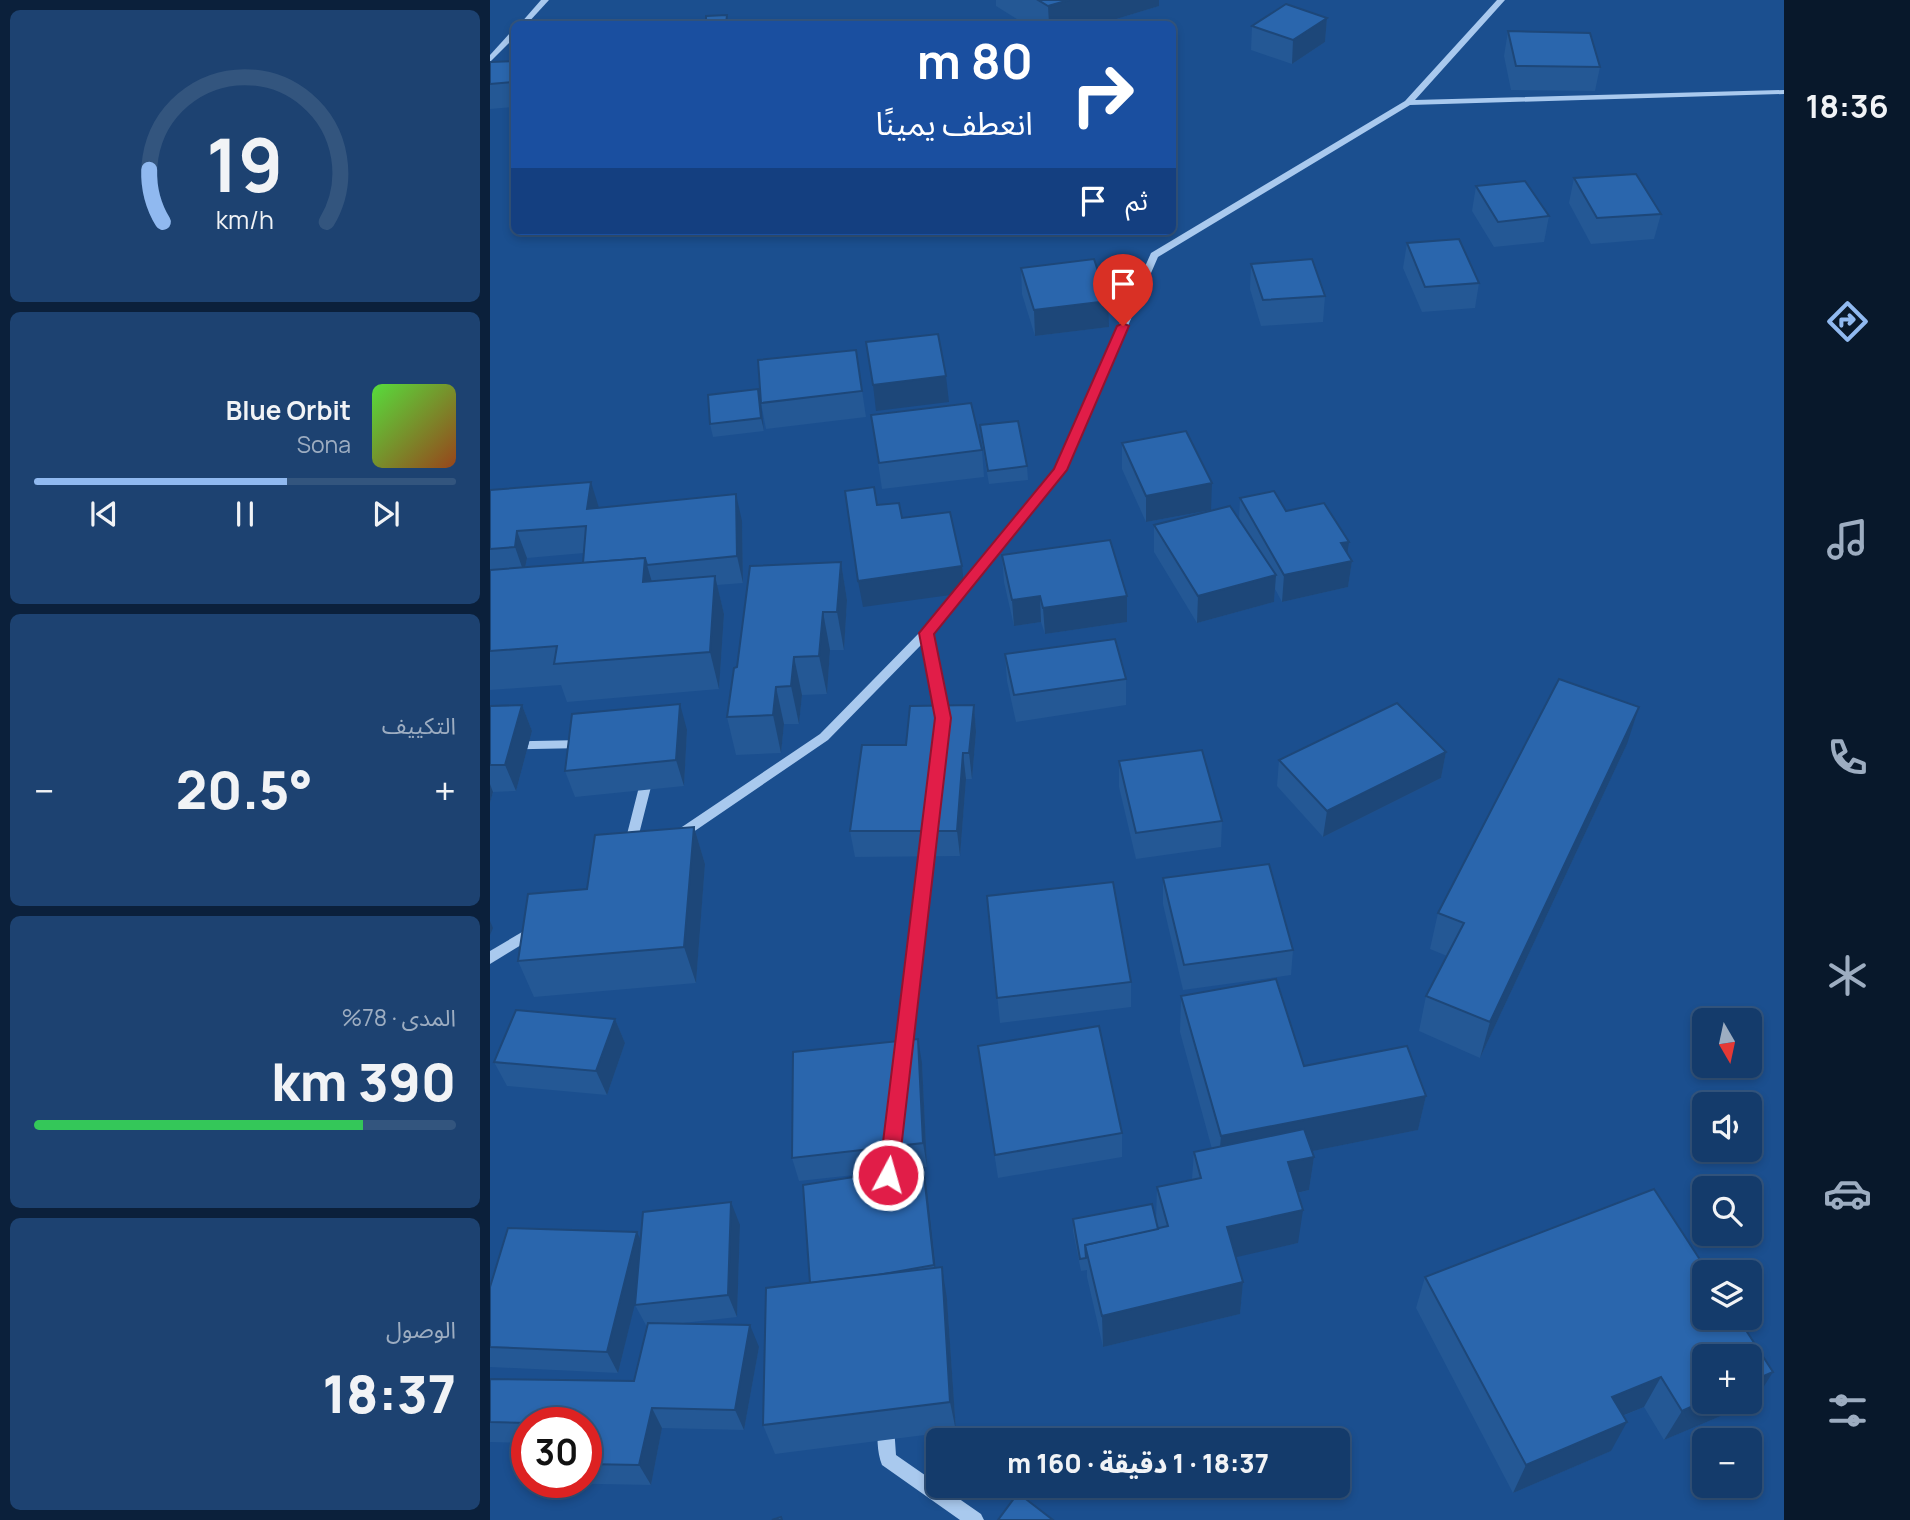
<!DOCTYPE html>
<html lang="ar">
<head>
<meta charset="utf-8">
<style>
	body { margin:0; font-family:Manrope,"Noto Sans Arabic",sans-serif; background:#1d4271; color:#f1f3f6; direction:rtl; height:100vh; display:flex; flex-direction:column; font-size:26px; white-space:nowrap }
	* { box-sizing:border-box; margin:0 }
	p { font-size:23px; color:#9dadc1 }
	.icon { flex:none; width:38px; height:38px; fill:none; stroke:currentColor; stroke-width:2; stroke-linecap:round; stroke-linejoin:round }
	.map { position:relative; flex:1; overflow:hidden; direction:ltr }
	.details { display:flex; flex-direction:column; gap:10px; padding:10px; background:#0b203b; width:490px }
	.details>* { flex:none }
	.guide { position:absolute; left:21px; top:21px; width:665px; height:214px; border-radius:10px; box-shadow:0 4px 10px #0003,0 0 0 2px #33557e; direction:rtl; background:#1a4fa0; color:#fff; overflow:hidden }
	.needle { width:46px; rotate:171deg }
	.tools { position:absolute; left:1202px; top:1008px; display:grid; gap:14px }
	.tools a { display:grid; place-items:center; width:70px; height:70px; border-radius:10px; background:#143b6b; box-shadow:0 4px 10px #0003,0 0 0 2px #33557e; font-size:35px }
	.speed { position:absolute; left:21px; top:1407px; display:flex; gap:14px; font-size:35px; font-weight:700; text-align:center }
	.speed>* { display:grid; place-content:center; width:91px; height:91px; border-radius:50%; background:#143b6b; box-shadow:0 4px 10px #0003,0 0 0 2px #33557e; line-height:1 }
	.speed .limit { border:10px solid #d22; background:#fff; color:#111 }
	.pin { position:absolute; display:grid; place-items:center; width:60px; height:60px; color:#fff; margin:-72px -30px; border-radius:50% 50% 50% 0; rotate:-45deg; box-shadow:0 0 7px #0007 }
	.pin .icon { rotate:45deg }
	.me { position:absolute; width:77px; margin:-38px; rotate:6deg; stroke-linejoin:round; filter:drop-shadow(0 0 5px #0008) }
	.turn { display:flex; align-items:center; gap:24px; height:147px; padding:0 28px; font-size:32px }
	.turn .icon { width:91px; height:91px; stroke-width:2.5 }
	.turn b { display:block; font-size:49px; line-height:60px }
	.then { display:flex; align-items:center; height:66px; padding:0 28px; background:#0003; gap:14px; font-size:26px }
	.big { font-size:52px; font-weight:800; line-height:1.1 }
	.details .widget { flex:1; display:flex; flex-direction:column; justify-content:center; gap:10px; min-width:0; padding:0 24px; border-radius:10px; background:#1d4271 }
	.details .dial { align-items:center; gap:0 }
	.dial svg { height:182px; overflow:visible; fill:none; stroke:#33557e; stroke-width:7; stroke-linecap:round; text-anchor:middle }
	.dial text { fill:#f1f3f6; stroke:none }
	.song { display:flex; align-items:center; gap:21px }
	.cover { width:84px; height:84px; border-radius:10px; background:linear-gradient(135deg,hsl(110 70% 55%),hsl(20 70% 35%)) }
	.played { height:7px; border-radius:4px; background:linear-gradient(90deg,#90b9f0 60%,#33557e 60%) }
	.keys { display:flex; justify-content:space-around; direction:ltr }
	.heat { display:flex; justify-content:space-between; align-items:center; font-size:38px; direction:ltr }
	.charge { height:10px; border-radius:5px; background:linear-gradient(90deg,#34c759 78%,#33557e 0) }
	.trip { position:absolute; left:436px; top:1428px; width:424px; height:70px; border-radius:10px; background:#143b6b; box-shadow:0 4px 10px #0003,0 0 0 2px #33557e; font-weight:800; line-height:70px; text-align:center; direction:rtl }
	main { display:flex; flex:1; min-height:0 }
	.menu { display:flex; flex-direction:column; width:126px; justify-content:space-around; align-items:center; background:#08182b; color:#9dadc1 }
	.menu .icon { width:49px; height:49px }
	.menu .active { color:#90b9f0 }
	.menu b { font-size:32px; color:#f1f3f6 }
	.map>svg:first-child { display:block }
</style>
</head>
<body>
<main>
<nav class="menu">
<b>18:36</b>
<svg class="icon active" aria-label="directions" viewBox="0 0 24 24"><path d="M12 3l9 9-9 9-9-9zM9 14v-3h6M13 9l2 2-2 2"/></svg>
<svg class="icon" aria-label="music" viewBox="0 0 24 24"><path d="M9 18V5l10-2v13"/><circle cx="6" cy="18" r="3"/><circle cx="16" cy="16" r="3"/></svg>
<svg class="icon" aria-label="phone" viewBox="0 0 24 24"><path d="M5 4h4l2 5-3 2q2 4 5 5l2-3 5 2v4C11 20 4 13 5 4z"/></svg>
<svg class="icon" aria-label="climate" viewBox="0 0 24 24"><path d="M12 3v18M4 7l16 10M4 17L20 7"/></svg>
<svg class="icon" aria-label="car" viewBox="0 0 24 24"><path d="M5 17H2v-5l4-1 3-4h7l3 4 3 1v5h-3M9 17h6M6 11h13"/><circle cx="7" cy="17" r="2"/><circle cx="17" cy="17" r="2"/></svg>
<svg class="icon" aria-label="filters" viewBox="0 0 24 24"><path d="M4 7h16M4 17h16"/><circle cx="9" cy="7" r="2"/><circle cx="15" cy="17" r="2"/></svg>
</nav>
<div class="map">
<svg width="1294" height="1520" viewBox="0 0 1294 1520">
	<rect width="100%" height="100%" fill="#1b4f8f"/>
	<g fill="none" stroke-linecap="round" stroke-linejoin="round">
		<g fill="#a9c9ee" fill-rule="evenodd">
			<path d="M51,0H59L37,24H30Z"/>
			<path d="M1007,0H1015L925,100L1294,90V94L920,105L668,257L575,470L442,634L458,722L456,725L452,726L446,722L432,644L338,740L193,839H183L182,836L183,833L330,734L432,630L565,469L661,253L915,101Z"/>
			<path d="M21,32H24V38L0,62V55Z"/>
			<path d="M94,740L100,744L94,748L0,750V742Z"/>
			<path d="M158,770L162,772L164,775L146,846L145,850H135L134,846L152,775L154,772Z"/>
			<path d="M437,836L442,838L443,841L419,1056L417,1060L412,1062L407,1060L405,1056L431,841L432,838Z"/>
			<path d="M44,925L49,926L51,930L49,934L0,964V951Z"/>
			<path d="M396,1418L402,1420L404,1426L406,1455L491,1514L494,1520H470L392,1465C387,1453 386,1432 390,1420Z"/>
		</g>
	</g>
	<g fill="#245895" fill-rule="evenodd">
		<path d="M506,0H669V6L610,24H535L506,6Z"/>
		<path d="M837,18L835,42L802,64L761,50L762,26Z"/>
		<path d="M1018,31L1110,67L1105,91L1021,90L1014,56Z"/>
		<path d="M24,61V107L0,109V62Z"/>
		<path d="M1084,178L1171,214L1164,239L1101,244L1079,203Z"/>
		<path d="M986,186L1059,216L1054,242L1004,247L982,211Z"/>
		<path d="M917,243L989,283L985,308L932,312L913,268Z"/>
		<path d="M761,264L835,296L833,322L771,326L760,289Z"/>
		<path d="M531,268L619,327L545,336L532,294Z"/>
		<path d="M366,350L376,417L276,429L271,403Z"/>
		<path d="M268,389L274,431L223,437L220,424Z"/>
		<path d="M381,415L492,450L494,477L392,489Z"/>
		<path d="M490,425L537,466L538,480L499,484L491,438Z"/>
		<path d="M632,443L721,510L656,522L632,469Z"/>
		<path d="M0,490L109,508L252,521L253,583L227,585L234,614L229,689L77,702L71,685L0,690ZM94,553L93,563L35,568L37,558Z"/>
		<path d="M750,498L796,511L857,554L862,561L858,587L792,602L785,589L784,602L707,623L664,552V525L749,519Z"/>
		<path d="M512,555L637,596V622L555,634L551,622L524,626L514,582Z"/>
		<path d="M351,562L357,600L354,650H340L337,694L312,695L309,724H294L291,753L246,755L237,717L247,667Z"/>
		<path d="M515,654L636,679V705L526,722L517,681Z"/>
		<path d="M32,705L42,731L26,791L3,792L0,803V706Z"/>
		<path d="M484,705L486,732L482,779H476L470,856L365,857L360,831L416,745Z"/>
		<path d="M197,730L194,786L85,797L75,771Z"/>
		<path d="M1137,744L990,1058L929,1031L936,996L957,956L940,949L948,913Z"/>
		<path d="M956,752L951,778L833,837L787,786L789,760Z"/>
		<path d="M629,761L732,821L731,847L646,859L629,787Z"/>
		<path d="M204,827L215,864L206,983L44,997L28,961L97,889Z"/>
		<path d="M673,878L803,950L801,975L693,990L673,904Z"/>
		<path d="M497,896L641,982V1007L510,1023Z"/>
		<path d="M691,996L814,1066L936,1096L928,1130L822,1151L824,1157L819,1190L808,1193V1243L745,1257L753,1282L750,1314L613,1347L597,1277V1270L591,1271L583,1231V1219L669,1229L666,1220L667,1187L702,1179L704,1152L722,1149L690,1032Z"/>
		<path d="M125,1019L135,1043L117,1095L17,1086L4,1062Z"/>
		<path d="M488,1046L632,1133V1157L508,1178Z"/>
		<path d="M432,1063L437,1167H433L437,1189L446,1268L457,1299L466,1431L285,1454L273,1425L401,1171L309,1181L302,1158Z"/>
		<path d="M250,1225L247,1317L184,1324L269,1347L254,1430L172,1428L161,1485L59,1483V1482H96V1423H37V1443L0,1442V1379L144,1381L157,1327L145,1305V1302L128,1373L0,1367V1287L151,1240Z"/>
		<path d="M935,1277L1264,1402L1174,1440L1154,1407L1133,1416L1121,1451L1023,1493L926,1308Z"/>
	</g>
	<g fill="#1d4779">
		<path d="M579,0H669V6L610,24H559L558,6Z"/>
		<path d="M837,18L835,42L802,64L803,40Z"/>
		<path d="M618,301L619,327L545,336L544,310Z"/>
		<path d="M456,376L459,402L386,411L383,385Z"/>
		<path d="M268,389L271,402L274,431L271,418Z"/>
		<path d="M101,482L109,508L97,509Z"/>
		<path d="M722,483L721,510L656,522V496Z"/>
		<path d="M246,494L252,521L253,583L247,556Z"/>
		<path d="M27,531L37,558L34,573L25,547Z"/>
		<path d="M859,542L856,562L862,561L858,587L792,602L794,575L851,543Z"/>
		<path d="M155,558L166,596L153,582Z"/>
		<path d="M351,562L357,600L354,650L347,612Z"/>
		<path d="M472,566L475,593L373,607L368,581Z"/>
		<path d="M786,575L784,602L707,623L708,596Z"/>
		<path d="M225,576L234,614L229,689L220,652Z"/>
		<path d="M550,596L551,622L524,626L522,600Z"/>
		<path d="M637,596V622L555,634L553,608Z"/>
		<path d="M333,612L340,650L337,694L329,656Z"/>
		<path d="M304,657L312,695L309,724L301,686Z"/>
		<path d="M286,687L294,724L291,753L283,715Z"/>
		<path d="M190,704L197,730L194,786L186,760Z"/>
		<path d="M32,705L42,731L26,791L15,765Z"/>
		<path d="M484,705L486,732L482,779L479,753Z"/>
		<path d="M1149,707L1137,744L990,1058L1000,1022Z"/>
		<path d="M956,752L951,778L833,837L837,811Z"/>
		<path d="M473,753L476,779L470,856L467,831Z"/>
		<path d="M0,784L3,792L0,803Z"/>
		<path d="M204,827L215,864L206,983L194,947Z"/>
		<path d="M0,921L3,928L0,935Z"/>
		<path d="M125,1019L135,1043L117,1095L106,1071Z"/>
		<path d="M428,1039L432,1063L437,1167L433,1143Z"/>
		<path d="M936,1096L928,1130L728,1170L731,1136Z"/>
		<path d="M824,1157L819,1190L794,1196L798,1162Z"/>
		<path d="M433,1166L437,1189L448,1288L444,1265Z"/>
		<path d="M241,1202L250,1225L247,1317L238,1295Z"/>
		<path d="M813,1210L808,1243L734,1260L737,1227Z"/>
		<path d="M147,1232L157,1255L128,1373L117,1352Z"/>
		<path d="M452,1267L457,1299L466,1431L460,1402Z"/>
		<path d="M753,1282L750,1314L613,1347L612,1316Z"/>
		<path d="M260,1325L269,1347L254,1430L245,1410Z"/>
		<path d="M1283,1372L1264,1402L1174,1440L1192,1411L1214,1402H1260V1382Z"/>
		<path d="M1171,1377L1154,1407L1107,1426L1122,1397Z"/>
		<path d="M162,1408L172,1428L161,1485L149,1465Z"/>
		<path d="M1137,1422L1121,1451L1023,1493L1036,1465Z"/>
	</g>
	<g fill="#2a66ad" stroke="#1d4779" stroke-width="2">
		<path d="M548,0H579L558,6Z"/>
		<path d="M796,4L837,18L803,40L762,26Z"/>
		<path d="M237,15L236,24H179L180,22L216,20V16Z"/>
		<path d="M1018,31L1100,33L1110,67L1026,66Z"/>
		<path d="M24,61V82L0,84V62Z"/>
		<path d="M1146,174L1171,214L1107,218L1084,178Z"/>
		<path d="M1035,181L1059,216L1008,222L986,186Z"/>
		<path d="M969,239L989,283L935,287L917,243Z"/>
		<path d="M604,259L618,301L544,310L531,268Z"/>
		<path d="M822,259L835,296L773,300L761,264Z"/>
		<path d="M448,334L456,376L383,385L376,342Z"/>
		<path d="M366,350L372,391L271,403L268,360Z"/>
		<path d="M268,389L271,418L220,424L218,395Z"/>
		<path d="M481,403L492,450L389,463L381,415Z"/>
		<path d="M528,421L537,466L498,471L490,425Z"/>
		<path d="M696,431L722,483L656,496L632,443Z"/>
		<path d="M101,482L97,509L246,494L247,556L157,565L155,558L93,563L96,526L27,531L25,547L0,549V490Z"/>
		<path d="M384,487L387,505L409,503L412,518L460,512L472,566L368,581L355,491Z"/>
		<path d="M784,491L796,511L834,503L859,542L851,543L862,561L794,575L750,498Z"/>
		<path d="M740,506L786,575L708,596L664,525Z"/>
		<path d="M620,540L637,596L553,608L550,596L522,600L512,555Z"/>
		<path d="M155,558L153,582L225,576L220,652L64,664L67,646L0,651V570Z"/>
		<path d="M351,562L347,612H333L329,656L304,657L301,686L286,687L283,715L237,717L244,668L247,667L260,566Z"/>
		<path d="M625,639L636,679L524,695L515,654Z"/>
		<path d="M1069,679L1149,707L1000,1022L936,996L974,923L948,913Z"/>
		<path d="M907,703L956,752L837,811L789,760Z"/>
		<path d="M190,704L186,760L75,771L82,714Z"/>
		<path d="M32,705L15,765H0V706Z"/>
		<path d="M484,705L479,753H473L467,831H360L372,745H416L420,706Z"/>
		<path d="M712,750L732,821L646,833L629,761Z"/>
		<path d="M204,827L194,947L28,961L38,894L97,889L105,835Z"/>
		<path d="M779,864L803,950L694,965L673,878Z"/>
		<path d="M623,882L641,982L507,998L497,896Z"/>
		<path d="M786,979L814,1066L917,1046L936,1096L731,1136L691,996Z"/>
		<path d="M26,1010L125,1019L106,1071L4,1062Z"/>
		<path d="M609,1026L632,1133L505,1155L488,1046Z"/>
		<path d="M428,1039L433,1143L302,1158L303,1052Z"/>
		<path d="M814,1129L824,1157L798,1162L813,1210L737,1227L753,1282L612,1316L595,1245L678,1226L667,1187L711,1178L704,1152Z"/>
		<path d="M433,1166L444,1265L388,1275L320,1283L313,1185Z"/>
		<path d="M1164,1189L1218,1272H1214V1318H1248L1283,1372L1260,1382V1356H1214V1401L1192,1411L1171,1377L1122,1397L1137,1422L1036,1465L935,1277Z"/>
		<path d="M241,1202L238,1295L145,1305L153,1212Z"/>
		<path d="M662,1204L668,1229L595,1245L596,1258L590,1259L583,1219Z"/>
		<path d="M18,1228L147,1232L117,1352L0,1347V1287Z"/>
		<path d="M452,1267L460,1402L273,1425L276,1288Z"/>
		<path d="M158,1323L260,1325L245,1410L162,1408L149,1465L96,1464V1423H37L0,1422V1379L144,1381Z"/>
		<path d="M528,1493L563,1520H508Z"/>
		<path d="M291,1517L292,1520H282Z"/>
	</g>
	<path fill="#e11d48" stroke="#92132f" stroke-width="2" d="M633,323L639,326L577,470L444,634L461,718L408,1175L405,1181L398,1184L391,1181L389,1175L445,718L429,633L564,469L627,326Z"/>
</svg>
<div class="tools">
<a><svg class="needle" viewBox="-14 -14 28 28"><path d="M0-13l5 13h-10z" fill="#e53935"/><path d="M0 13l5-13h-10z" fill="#9dadc1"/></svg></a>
<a><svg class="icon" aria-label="sound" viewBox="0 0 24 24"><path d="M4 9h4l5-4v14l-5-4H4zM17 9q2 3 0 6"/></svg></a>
<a><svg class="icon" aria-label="search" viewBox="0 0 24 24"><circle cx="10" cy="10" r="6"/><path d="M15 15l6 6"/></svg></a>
<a><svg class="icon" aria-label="layers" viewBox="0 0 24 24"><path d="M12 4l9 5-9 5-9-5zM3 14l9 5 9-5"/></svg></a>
<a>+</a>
<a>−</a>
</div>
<div class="speed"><div class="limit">30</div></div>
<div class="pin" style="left:633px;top:326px;background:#d93025"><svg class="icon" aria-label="arrive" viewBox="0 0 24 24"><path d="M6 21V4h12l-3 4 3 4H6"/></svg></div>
<svg class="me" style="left:398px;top:1175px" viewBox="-20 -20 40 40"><circle r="17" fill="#e11d48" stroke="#fff" stroke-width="3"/><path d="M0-11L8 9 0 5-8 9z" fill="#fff"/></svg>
<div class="trip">18:37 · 1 دقيقة · 160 m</div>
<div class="guide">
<div class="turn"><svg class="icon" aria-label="right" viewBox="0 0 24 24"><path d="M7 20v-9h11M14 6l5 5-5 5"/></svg><div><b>80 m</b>انعطف يمينًا</div></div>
<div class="then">ثم<svg class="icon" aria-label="arrive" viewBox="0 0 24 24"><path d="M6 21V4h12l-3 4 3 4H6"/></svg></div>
</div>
</div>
<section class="details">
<div class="widget dial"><svg viewBox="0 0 100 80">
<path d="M14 69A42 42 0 1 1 86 69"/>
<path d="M14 69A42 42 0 0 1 8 46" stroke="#90b9f0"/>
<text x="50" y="56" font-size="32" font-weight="700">19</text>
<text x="50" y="72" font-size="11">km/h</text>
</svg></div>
<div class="widget">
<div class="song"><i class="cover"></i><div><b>Blue Orbit</b><p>Sona</p></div></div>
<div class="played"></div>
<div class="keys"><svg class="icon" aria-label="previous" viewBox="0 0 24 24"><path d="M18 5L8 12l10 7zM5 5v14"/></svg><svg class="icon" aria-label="pause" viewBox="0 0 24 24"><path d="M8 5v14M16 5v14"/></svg><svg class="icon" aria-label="next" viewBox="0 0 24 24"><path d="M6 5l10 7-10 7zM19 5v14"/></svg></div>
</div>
<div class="widget"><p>التكييف</p>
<div class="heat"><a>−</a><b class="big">20.5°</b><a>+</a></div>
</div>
<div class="widget"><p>المدى · 78%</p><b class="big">390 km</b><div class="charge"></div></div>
<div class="widget"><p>الوصول</p><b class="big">18:37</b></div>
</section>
</main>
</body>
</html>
